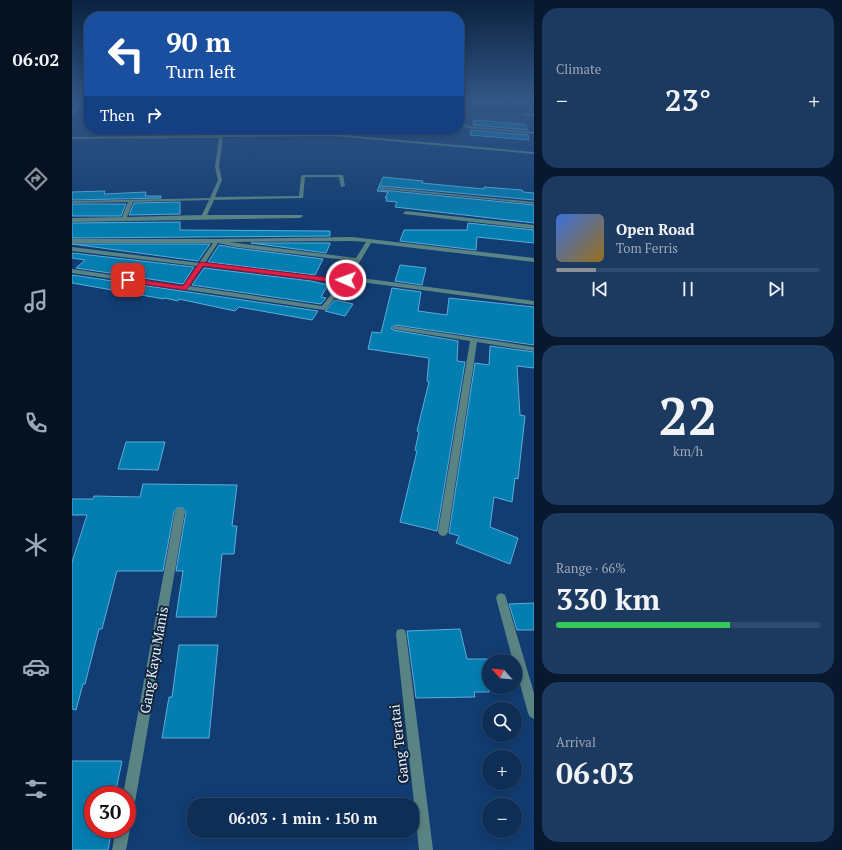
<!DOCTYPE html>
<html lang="en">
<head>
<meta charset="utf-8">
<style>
	body { margin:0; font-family:"PT Serif",serif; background:#1c3a60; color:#f1f3f6; height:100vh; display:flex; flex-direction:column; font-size:15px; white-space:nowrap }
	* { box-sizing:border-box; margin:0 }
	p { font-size:13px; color:#9ba8b9 }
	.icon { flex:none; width:22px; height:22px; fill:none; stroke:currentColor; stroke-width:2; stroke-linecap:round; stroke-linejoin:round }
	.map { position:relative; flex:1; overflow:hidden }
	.panel { display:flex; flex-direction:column; gap:8px; padding:8px; background:#08192f; width:308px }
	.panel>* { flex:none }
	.hud { position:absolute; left:12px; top:12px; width:380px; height:122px; border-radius:16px; box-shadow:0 2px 10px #0003,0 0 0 1px #2e4a6c; background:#1a4fa0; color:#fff; overflow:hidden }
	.needle { width:26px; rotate:297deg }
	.tools { position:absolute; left:410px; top:654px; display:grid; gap:8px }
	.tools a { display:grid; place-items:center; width:40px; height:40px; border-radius:50%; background:#0e2e56; box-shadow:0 2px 10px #0003,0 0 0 1px #2e4a6c; font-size:20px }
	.speed { position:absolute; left:12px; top:786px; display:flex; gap:8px; font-size:20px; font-weight:700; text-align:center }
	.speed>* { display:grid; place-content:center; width:52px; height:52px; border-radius:50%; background:#0e2e56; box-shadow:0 2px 10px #0003,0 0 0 1px #2e4a6c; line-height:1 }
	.speed .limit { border:6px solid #d22; background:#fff; color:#111 }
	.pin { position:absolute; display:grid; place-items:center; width:34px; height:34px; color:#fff; margin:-17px; border-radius:8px; box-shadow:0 2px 6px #0006 }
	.me { position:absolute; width:44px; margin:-22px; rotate:272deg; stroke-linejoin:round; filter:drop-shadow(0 0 3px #0008) }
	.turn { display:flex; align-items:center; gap:14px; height:84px; padding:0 16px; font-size:18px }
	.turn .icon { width:52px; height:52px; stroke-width:2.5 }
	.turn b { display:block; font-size:28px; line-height:34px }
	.then { display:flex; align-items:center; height:38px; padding:0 16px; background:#0003; gap:8px; font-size:15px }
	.big { font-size:30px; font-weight:700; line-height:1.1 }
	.panel .widget { flex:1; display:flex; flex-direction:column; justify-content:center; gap:6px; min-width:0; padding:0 14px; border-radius:16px; background:#1c3a60 }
	.panel .dial { align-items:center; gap:0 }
	.dial b { font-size:52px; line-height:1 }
	.song { display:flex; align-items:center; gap:12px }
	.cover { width:48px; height:48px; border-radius:6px; background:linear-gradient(135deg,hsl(220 70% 55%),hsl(40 70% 35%)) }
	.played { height:4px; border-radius:2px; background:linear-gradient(90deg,#8c9099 15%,#2e4a6c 15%) }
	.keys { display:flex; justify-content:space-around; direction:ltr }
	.heat { display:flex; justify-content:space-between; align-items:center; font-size:22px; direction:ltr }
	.charge { height:6px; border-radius:3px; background:linear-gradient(90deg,#34c759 66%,#2e4a6c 0) }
	.trip { position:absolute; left:115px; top:798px; width:232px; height:40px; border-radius:16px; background:#0e2e56; box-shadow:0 2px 10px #0003,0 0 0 1px #2e4a6c; font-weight:700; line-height:40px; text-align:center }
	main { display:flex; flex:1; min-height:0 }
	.tab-bar { display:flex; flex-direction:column; width:72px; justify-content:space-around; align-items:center; background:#061222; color:#9ba8b9 }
	.tab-bar .icon { width:28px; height:28px }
	.tab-bar .active { color:#8c9099 }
	.tab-bar b { font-size:18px; color:#f1f3f6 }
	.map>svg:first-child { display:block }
</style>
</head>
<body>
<main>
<nav class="tab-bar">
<b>06:02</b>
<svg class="icon active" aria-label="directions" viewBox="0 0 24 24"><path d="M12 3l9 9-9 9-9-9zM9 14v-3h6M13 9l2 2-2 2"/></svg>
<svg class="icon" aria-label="music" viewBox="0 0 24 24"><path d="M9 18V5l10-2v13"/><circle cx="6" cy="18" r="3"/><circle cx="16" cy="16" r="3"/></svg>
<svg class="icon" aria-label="phone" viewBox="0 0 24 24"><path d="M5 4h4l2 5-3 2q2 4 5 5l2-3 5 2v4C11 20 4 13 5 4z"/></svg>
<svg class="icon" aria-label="climate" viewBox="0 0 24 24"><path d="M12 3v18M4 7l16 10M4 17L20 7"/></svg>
<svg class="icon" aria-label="car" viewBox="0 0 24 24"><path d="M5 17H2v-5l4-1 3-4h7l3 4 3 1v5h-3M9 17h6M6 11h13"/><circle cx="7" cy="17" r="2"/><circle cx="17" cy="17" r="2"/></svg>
<svg class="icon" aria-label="filters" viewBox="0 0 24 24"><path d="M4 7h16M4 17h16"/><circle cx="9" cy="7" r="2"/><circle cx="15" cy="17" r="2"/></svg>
</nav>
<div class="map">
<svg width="462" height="850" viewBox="0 0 462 850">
	<rect width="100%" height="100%" fill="#123d72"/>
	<g fill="#047db0" stroke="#5cacda">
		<path d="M402,120L450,124L454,125L455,130L401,125Z"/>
		<path d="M399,130L456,135L457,140L398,135Z"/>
		<path d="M311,177L351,181L350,183L412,189V187L450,190L451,192L462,193V200L310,186L308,187L310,190L462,205V223L323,207L325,202L314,201L315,198H313L316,192L305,191Z"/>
		<path d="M33,191L32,194L74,192L73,196H89V198L0,200V192Z"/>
		<path d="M108,202V214L57,215L62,203Z"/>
		<path d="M0,204H54L49,216H0Z"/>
		<path d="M108,222V230L258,231V236L0,238V223Z"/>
		<path d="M396,223L462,230V243L405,237L404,250L328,241L332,230H395Z"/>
		<path d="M179,243H258V244L254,253Z"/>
		<path d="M0,244H138L126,261Z"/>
		<path d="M147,245L164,248L251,259L243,275L136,262Z"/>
		<path d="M0,253L122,267L111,284L4,268L13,260L0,258Z"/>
		<path d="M328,265L354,268L350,285L323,281Z"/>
		<path d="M132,268L239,281L256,285L249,297L254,298L249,304L120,285Z"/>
		<path d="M0,275L246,311L240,320L167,307L163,311L107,299L106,301L93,298L92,299L0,283Z"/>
		<path d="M320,288L349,292L346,311L375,315L377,298L462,307V345L323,325L319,328L321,330L386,341L385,361L393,362L365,531L328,522L345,451L343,450L347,432L345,431L357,382L355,381L357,358L296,349L300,332L309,333Z"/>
		<path d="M263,300L281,304L273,316L253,311Z"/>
		<path d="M418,346L462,352V368L445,366L448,415L453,416L446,479L443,478L440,502L422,497L418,527L446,538L438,564L384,543L387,536L377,533L403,363L417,365Z"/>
		<path d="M54,442H93L86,470L46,469Z"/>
		<path d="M71,484L165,485L160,526H165L162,554H150L144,617H104L111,571H104L114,512L111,508H105L102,512L91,571H45L30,629H27L13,684H11L4,710L0,709V562L15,515H0V499H21L22,496L68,497Z"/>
		<path d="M462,603V630H445L437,604Z"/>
		<path d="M388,629L395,659H417V692H402L403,697L344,698L335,631Z"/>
		<path d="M107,645H146L137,738H90L97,697H100Z"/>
		<path d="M0,761H50L43,795H21V829H40L36,850H0Z"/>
	</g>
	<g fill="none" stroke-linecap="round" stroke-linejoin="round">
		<g fill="#5a8483" fill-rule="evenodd">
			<path d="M7,101H11L0,116V112Z"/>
			<path d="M452,113L462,114V116L451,115Z"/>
			<path d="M387,124L396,126L462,132V134L396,128L387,126Z"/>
			<path d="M148,129H152L151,135L261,134L462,152V154L261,136L151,137L147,167L150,180L143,197L227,196L229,176L231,175H271L273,186L269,187L267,177H233L231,198L142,200L135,215H230L231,216L228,218L0,222V218L50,217L56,202L0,203V201L138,198L146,180L143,167L147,138L0,139V137L147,135ZM137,200L130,215L55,217L61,202Z"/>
			<path d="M310,187L462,202V204L312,189H310Z"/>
			<path d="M334,211L462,225V229L332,214L331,213Z"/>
			<path d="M280,237L462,258V262L299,243L278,278H289L462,301V305L289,282H276L254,309L252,310L0,273V269L112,286L125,266L0,251V247L127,263L141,243H0V239H145ZM280,241L294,242L284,258L157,242ZM146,243L164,247L282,261L272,278H259L133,263ZM131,266L259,282H269L250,306L117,286Z"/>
			<path d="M323,326L462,347V351L405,342L376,532L374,535L371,536L368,535L366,532L398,341L321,329L320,328Z"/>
			<path d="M108,508L111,509L113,512L62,808L60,813L55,815V795H51L103,512L105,509Z"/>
			<path d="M429,593L433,595L434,598L462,693V719L458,717L456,713L443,666V661H441L424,598L425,595Z"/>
			<path d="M329,629L333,630L334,634L361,850H347L324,634L325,630Z"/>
			<path d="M55,824L58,829L54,850H40L44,829H55Z"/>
		</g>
	</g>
	<linearGradient id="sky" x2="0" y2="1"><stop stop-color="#0a223f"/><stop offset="0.46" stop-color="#335787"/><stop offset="1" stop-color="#335787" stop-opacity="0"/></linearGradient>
	<rect width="462" height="220" fill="url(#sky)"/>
	<path fill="#e11d48" stroke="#92132f" d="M129,262L259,278H274L277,280L274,282H259L131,266L115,289L113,290L56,282L52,280L56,278L111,286L127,263Z"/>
	<g text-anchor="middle" stroke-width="4" stroke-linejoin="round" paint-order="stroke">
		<g font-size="14" fill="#e8f2ff" stroke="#13253d">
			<text transform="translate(82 660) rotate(-80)" y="5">Gang Kayu Manis</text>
			<text transform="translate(327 744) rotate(-97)" y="5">Gang Teratai</text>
		</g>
	</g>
</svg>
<div class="tools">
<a><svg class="needle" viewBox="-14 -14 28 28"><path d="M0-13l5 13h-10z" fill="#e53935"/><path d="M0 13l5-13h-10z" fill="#9ba8b9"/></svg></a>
<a><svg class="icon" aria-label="search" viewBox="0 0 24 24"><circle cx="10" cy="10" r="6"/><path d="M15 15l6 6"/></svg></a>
<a>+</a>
<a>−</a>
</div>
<div class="speed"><div class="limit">30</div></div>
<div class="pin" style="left:56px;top:280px;background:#d93025"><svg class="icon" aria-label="arrive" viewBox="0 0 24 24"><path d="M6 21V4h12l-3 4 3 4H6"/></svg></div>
<svg class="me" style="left:274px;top:280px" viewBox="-20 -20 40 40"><circle r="17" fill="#e11d48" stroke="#fff" stroke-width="3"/><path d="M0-11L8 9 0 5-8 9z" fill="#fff"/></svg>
<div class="trip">06:03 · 1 min · 150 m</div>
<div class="hud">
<div class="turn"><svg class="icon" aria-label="left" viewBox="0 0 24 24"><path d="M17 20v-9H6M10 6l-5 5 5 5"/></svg><div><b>90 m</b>Turn left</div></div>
<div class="then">Then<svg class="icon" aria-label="right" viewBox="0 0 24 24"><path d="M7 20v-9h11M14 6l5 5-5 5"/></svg></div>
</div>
</div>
<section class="panel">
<div class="widget"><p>Climate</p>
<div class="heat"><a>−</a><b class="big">23°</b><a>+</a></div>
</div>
<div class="widget">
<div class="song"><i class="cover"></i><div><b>Open Road</b><p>Tom Ferris</p></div></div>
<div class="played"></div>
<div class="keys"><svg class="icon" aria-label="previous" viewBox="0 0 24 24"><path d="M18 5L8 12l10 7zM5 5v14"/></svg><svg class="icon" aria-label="pause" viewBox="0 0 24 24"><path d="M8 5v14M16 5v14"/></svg><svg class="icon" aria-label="next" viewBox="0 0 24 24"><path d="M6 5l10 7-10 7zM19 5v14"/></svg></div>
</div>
<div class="widget dial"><b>22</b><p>km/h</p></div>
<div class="widget"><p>Range · 66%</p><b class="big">330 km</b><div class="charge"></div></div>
<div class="widget"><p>Arrival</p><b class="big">06:03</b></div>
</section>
</main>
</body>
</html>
